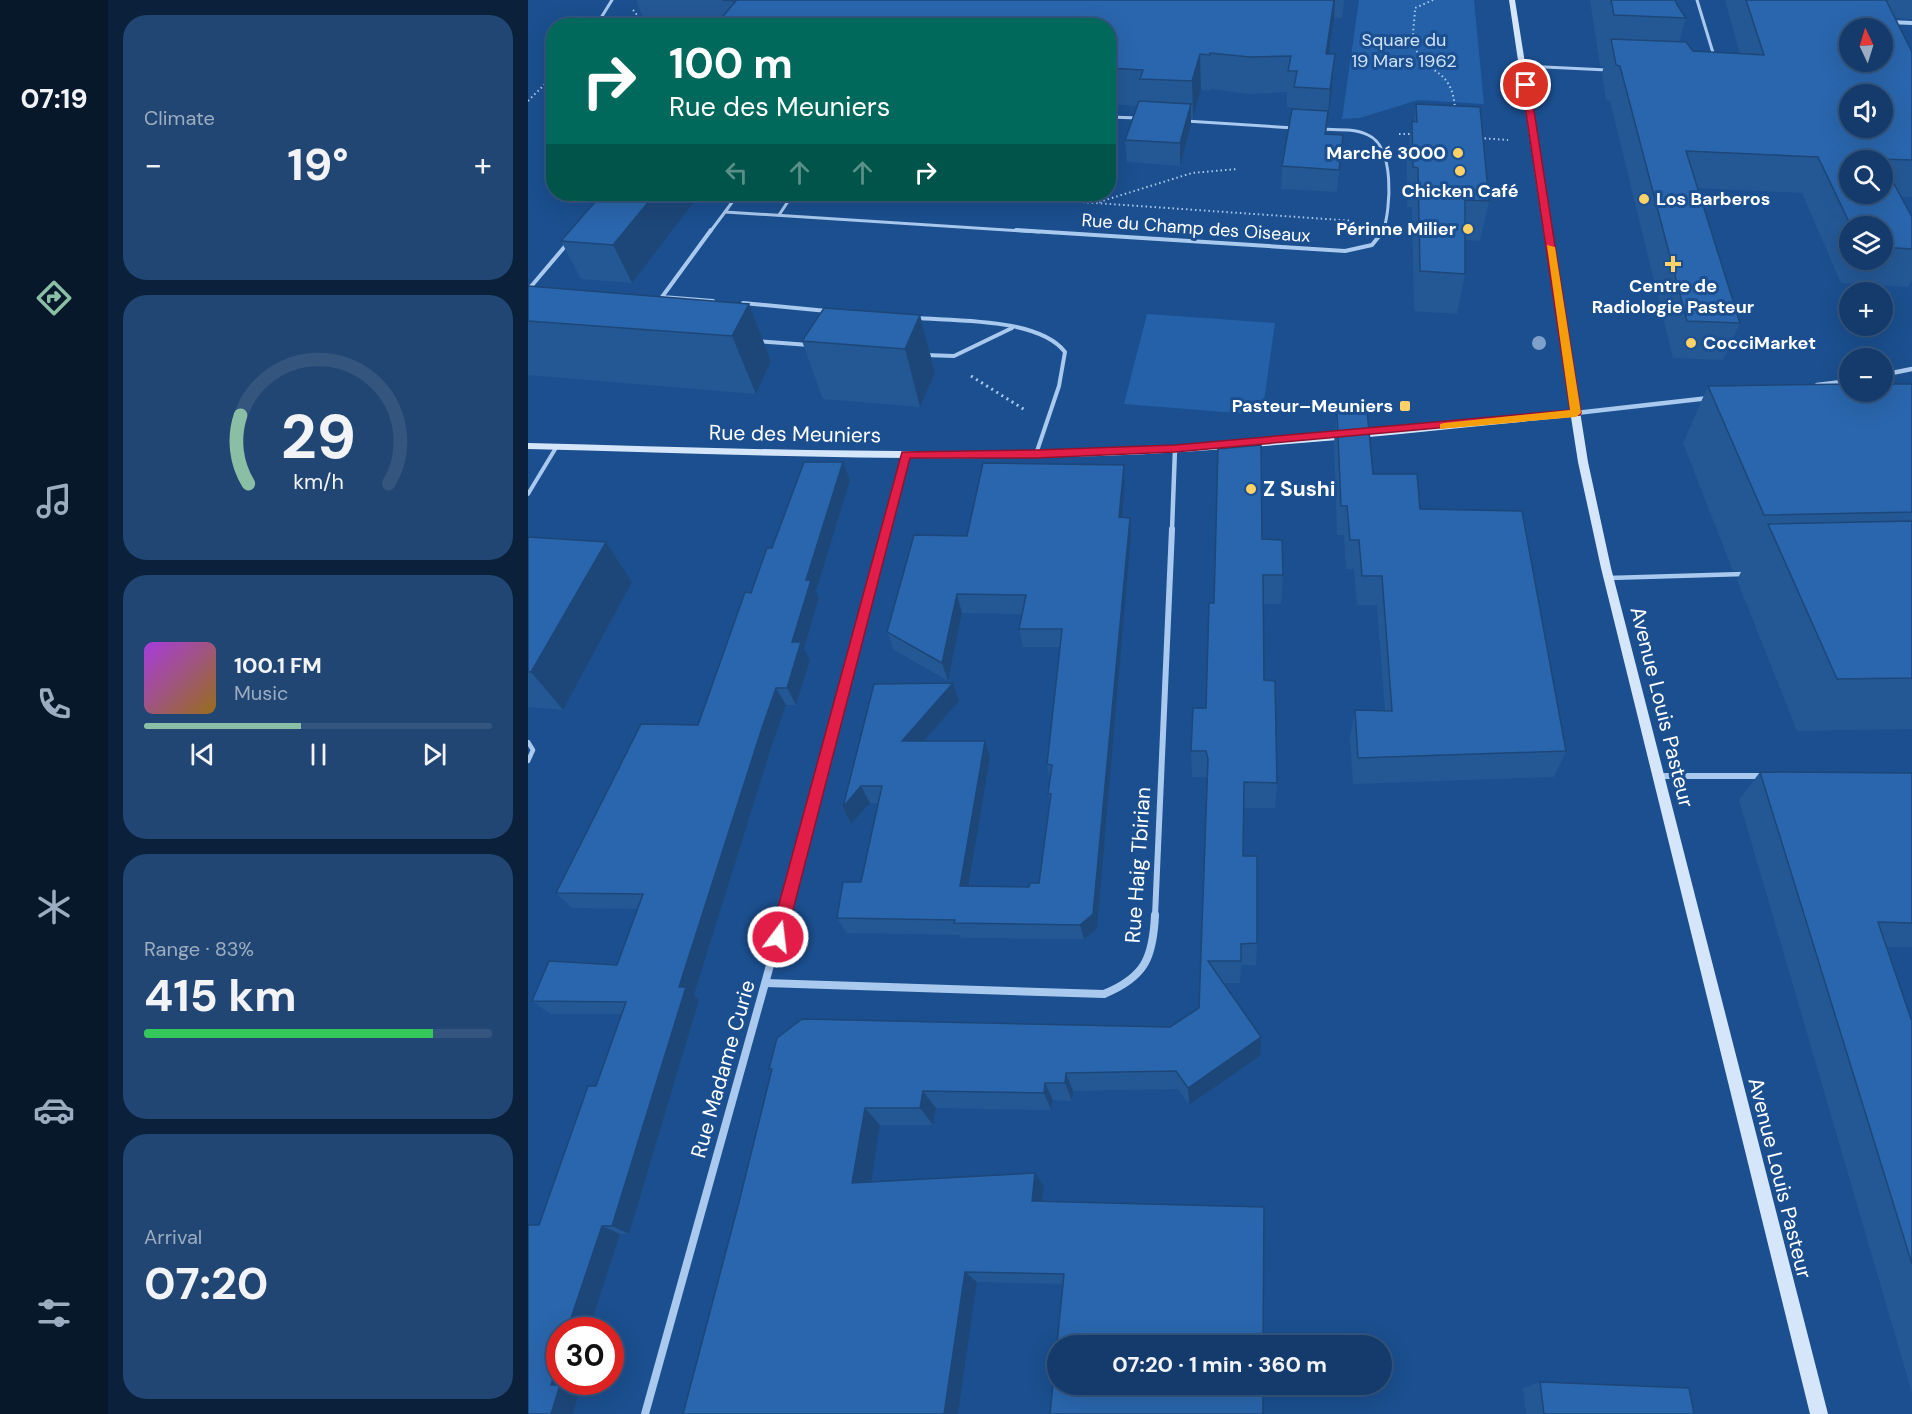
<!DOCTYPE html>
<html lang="en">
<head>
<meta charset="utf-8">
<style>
	body { margin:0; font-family:"DM Sans",sans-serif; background:#214673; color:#f1f3f6; height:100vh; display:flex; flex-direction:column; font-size:22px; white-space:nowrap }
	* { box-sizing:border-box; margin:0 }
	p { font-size:20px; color:#9dadc1 }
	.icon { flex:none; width:33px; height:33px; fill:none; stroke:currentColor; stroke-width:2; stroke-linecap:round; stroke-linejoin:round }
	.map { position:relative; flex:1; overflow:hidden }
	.panel { display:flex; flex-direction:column; gap:15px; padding:15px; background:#0b203b; width:420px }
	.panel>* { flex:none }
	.top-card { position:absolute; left:18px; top:18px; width:570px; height:183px; border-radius:24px; box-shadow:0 6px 24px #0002,0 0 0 2px #33557e; background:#00695c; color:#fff; overflow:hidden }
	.needle { width:39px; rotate:356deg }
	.tools { position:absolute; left:1311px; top:18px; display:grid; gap:12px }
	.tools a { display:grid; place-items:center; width:54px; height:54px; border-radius:50%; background:#143b6b; box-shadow:0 6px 24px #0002,0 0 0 2px #33557e; font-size:30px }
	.speed { position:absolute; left:18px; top:1317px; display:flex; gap:12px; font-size:30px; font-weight:700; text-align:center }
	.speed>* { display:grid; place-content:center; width:78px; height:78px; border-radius:50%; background:#143b6b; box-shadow:0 6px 24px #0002,0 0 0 2px #33557e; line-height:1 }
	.speed .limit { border:9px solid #d22; background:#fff; color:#111 }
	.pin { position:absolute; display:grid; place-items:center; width:51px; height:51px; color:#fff; margin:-26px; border:3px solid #fff; border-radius:50%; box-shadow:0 2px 6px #0007 }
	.me { position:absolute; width:66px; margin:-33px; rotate:15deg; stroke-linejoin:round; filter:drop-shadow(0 0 4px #0008) }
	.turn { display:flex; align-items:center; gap:21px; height:126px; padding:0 24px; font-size:27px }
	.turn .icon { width:78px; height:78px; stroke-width:2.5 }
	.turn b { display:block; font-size:42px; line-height:51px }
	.lanes { display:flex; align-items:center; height:57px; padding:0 24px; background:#0003; justify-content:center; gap:30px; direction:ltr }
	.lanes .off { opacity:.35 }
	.big { font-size:45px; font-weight:700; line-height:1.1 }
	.panel .tile { flex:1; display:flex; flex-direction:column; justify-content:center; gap:9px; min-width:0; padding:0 21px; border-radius:24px; background:#214673 }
	.panel .dial { align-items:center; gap:0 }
	.dial svg { height:156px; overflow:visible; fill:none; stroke:#33557e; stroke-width:7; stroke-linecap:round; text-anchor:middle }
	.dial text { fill:#f1f3f6; stroke:none }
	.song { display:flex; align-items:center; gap:18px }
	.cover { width:72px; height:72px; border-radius:9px; background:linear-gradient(135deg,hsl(280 70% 55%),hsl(40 70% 35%)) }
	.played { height:6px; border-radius:3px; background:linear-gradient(90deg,#8abfa5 45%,#33557e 45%) }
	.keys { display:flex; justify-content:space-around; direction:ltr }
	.heat { display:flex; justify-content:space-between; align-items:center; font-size:33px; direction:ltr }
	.charge { height:9px; border-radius:4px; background:linear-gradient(90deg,#34c759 83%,#33557e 0) }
	.trip { position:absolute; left:519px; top:1335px; width:345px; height:60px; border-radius:30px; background:#143b6b; box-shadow:0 6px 24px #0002,0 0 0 2px #33557e; font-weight:700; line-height:60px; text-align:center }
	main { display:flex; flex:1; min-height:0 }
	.menu { display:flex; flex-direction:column; width:108px; justify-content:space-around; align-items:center; background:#08182b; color:#9dadc1 }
	.menu .icon { width:42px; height:42px }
	.menu .on { color:#8abfa5 }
	.menu b { font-size:27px; color:#f1f3f6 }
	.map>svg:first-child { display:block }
</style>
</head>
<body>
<main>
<nav class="menu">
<b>07:19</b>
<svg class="icon on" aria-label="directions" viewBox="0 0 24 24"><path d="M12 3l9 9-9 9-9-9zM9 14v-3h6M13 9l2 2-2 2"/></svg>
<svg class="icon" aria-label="music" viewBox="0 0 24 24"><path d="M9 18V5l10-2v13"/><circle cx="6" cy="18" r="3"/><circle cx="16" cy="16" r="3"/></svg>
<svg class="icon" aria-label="phone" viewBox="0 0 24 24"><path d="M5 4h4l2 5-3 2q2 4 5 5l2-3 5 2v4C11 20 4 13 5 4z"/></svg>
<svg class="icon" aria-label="climate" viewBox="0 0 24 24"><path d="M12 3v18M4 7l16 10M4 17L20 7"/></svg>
<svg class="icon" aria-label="car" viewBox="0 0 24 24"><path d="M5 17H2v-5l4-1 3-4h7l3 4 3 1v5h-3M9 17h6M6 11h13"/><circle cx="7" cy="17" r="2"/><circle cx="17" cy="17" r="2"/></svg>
<svg class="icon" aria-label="filters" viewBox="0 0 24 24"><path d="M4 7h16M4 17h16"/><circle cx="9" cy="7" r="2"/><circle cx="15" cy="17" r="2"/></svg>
</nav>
<section class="panel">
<div class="tile"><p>Climate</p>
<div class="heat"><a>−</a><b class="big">19°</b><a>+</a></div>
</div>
<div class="tile dial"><svg viewBox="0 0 100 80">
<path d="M14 69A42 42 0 1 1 86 69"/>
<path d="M14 69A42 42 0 0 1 10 34" stroke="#8abfa5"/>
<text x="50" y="56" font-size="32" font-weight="700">29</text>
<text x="50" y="72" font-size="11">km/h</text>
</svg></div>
<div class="tile">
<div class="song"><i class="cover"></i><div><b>100.1 FM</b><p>Music</p></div></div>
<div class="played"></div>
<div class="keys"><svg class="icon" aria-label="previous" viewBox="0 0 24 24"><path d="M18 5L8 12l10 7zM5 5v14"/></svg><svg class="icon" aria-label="pause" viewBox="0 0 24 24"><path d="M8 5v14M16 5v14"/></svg><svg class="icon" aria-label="next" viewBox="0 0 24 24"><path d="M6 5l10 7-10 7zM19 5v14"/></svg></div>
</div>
<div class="tile"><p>Range · 83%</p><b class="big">415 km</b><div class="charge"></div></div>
<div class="tile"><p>Arrival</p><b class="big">07:20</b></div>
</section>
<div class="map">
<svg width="1384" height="1414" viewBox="0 0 1384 1414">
	<rect width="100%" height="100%" fill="#1b4f8f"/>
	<g fill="#2461a8">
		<path d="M831,0H946L956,104L890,100L832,118L814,119Z"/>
		<path d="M619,314L747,323L734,415L596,404Z"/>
	</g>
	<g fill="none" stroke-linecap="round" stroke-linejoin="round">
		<g stroke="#a9c9ee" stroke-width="2" stroke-dasharray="1.5 3" stroke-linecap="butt">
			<path d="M905,0L887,8C887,20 883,35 887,47C898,77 924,65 927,109"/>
			<path d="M105,10L118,26"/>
			<path d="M0,101L26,75"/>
			<path d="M871,134H888"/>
			<path d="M952,138L980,140"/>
			<path d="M438,194L827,221"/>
			<path d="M571,202L664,173L709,169"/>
		</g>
		<path stroke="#a9c9ee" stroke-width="3" stroke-dasharray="2 4" stroke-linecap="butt" d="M443,376L497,410"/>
		<g stroke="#a9c9ee" stroke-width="3">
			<path d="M1169,0L1186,56"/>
			<path d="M68,26L84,0"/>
			<path d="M995,66L1079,70"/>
			<path d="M580,117L611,118"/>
			<path d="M658,121L766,128"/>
			<path d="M793,129C808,130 826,128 840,135C867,147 863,208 855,232"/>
			<path d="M210,194L197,212L511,232"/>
			<path d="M251,215L265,194"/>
			<path d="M182,232L197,212"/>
		</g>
		<g stroke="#a9c9ee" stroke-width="4">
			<path d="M183,230L134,297L185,301"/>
			<path d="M488,230L817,251L844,245L856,230"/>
			<path d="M0,290L39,244"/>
			<path d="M215,303L299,311"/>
			<path d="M388,318C428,321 511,318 537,352L531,386L508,454"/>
			<path d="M229,341L281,345"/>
			<path d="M397,355L426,356L484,328"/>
			<path d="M0,494L29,446"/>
		</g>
		<g stroke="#a9c9ee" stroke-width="4.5">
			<path d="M1081,578L1216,574"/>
			<path d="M0,742L5,750L0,761"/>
		</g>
		<path stroke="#a9c9ee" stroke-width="4" d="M1361,22L1384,23"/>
		<g stroke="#a9c9ee" stroke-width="4.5">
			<path d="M1354,375L1384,369"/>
			<path d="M1289,385L1322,381"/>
			<path d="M1048,413L1181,398"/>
			<path d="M358,530L378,455"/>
			<path d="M644,530L647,449"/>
		</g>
		<g stroke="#a9c9ee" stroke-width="6">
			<path d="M1130,776H1236"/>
			<path d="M256,916L358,529"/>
			<path d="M627,916L644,529"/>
		</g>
		<g stroke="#a9c9ee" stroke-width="8">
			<path d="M238,983L576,994C617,977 625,958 627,915"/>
			<path d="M117,1414L256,915"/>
		</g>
		<path fill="#d6e6fa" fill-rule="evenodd" d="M981,0H987L1060,462L1083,568L1300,1414H1282L1073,568L1050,462L1043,417C887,432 730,450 572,456C382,462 191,454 0,449V443C191,448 381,455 572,449C729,444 886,426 1042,410Z"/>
	</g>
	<circle fill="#7ea0ca" cx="1011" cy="343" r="7"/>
	<g fill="#245895" fill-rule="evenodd">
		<path d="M108,0H816L814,18H806L801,54H807L804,91L798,134L815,135L809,192L753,189L754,166L765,109V108L759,107V92L721,94L682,89V91L673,90L665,118H663V125L652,166L599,162L597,140L609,106L580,104V26H118Z"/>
		<path d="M1062,0H1147L1149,5L1158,18L1151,42L1165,51L1212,54L1197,0H1384V19L1367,18L1384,52V197H1373L1384,217V280L1380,287L1313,283L1274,193L1170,188L1212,323L1195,360L1145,358L1082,101L1078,100L1074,73L1076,66H1072ZM1322,160H1354V194ZM1322,226H1354V260H1322Z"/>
		<path d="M888,104L961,201L952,241L937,240V274L929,314L886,311L884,207H879V160L884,121H886Z"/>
		<path d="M74,194L104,283L53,279L33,241Z"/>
		<path d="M0,286L221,304L243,361L228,394L0,375Z"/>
		<path d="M392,315L407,373L392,407L295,399L274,341Z"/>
		<path d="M1384,384V729L1269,731L1209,580L1214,570L1205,571L1155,443L1180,386Z"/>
		<path d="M809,412L845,474L892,509L1038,751L1026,777L825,784L822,737L827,710L857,711L849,605H829L826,569H818L816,535H809L806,442Z"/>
		<path d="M596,465L597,484L595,517L603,536L569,929L556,939L433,938L432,935L319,933L309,918L333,882L351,803H342L323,824L315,807L425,683L431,701L396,741L462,758L441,887H501L511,883L522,800L520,794L522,780L519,764L532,647H495L491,629L494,614L434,613L420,681L366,650L359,632L439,536Z"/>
		<path d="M322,481L288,591L291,598L276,649L282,660L268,705H258L244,745L166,995L171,1000L101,1234H92L61,1330H32V1382H45L44,1387L52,1389L45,1414H0L11,1225L68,1086L93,1014H22L4,1001L89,965L110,909L44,908L28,893L170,725L223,593L244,548Z"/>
		<path d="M0,537L78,542L104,582L35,710L0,707Z"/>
		<path d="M734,539L755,575L753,604H735L736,680L749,783L747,808H716L715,856L729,943L728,965H713L712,983H695L732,1056L661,1105L650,1089L545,1091L544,1101L525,1100L523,1110L408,1108L405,1125H352L343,1182L516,1187L514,1201L735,1414L535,1284L449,1282L430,1414H155L211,1202L244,1072L241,1069L642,1027L671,1008L679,779L678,777H664L663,751L678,708L686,603Z"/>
		<path d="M1232,772L1384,773V947H1359L1383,1019H1384V1393L1211,800Z"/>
		<path d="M1012,1382L1166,1414H998L995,1388Z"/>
	</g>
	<g fill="#1d4779">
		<path d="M806,0H807L806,18L796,90L798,54Z"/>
		<path d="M672,54L673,90L665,118L664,81Z"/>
		<path d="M807,54L804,91L799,126L802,89Z"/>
		<path d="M663,104V125L652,166V143Z"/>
		<path d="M127,194H172L104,283L85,245Z"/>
		<path d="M221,304L243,361L228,394L204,336Z"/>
		<path d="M392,315L407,373L392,407L377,349Z"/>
		<path d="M315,462L322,481L288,591L291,598L276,649L282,660L268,705L259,688L264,642L278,580Z"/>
		<path d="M596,465L597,484L593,536L591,517Z"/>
		<path d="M602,518L603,536L569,929L556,939L552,925Z"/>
		<path d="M78,542L104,582L35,710L3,672Z"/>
		<path d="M429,594L434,613L420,681L414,663Z"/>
		<path d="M425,683L431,701L381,758L374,741Z"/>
		<path d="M248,688L258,705L244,745L166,995L171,1000L101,1234L84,1226L151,987L234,728Z"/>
		<path d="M457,741L462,758L438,902L432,886Z"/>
		<path d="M333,786L342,803L323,824L315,807Z"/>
		<path d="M733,1037L732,1056L661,1105L660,1088Z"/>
		<path d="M538,1073L545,1091L544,1101L537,1083Z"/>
		<path d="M517,1083L525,1100L523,1110L516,1093Z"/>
		<path d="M395,1091L408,1108L405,1125L392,1108Z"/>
		<path d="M337,1108L352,1125L341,1197L324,1183Z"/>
		<path d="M507,1173L516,1187L512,1214L504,1201Z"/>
		<path d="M74,1226L92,1234L61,1330H39Z"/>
		<path d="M437,1272L449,1282L430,1414H416Z"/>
		<path d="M32,1356V1382H45L44,1387L52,1389L45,1414H23V1385Z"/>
	</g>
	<g fill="#2a66ad" stroke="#1d4779" stroke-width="1.5" fill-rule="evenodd">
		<path d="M194,0H806L798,54H807L802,89L766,87L769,71H760L763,56L722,57L682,53V55L672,54L664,81L612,79L615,70L580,68V26H195L197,23H189L208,1Z"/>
		<path d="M1083,0H1147L1149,5L1158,18L1086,15Z"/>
		<path d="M1218,0H1358L1384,52V160L1353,159L1354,160H1322V194H1354V162L1384,217V249L1354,247V226H1323L1290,157L1158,151L1212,323L1159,321L1092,66L1088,65L1083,39L1158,42L1165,51L1236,55ZM1322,28H1354V62H1322ZM1322,94H1354V128H1322Z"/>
		<path d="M611,101L663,104L652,143L597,140Z"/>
		<path d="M888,104L952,107L961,201L937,200V274L892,271L890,168L885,167L884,121L889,122Z"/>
		<path d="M764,109L800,111L797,134L815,135L811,170L754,166Z"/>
		<path d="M74,194H127L85,245L33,241Z"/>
		<path d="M0,286L221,304L204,336L0,321Z"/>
		<path d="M296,308L392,315L377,349L274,341Z"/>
		<path d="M1322,384V392H1354V384H1384V512L1236,515L1180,386Z"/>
		<path d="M839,410L845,474H889L892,509L994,511L1038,751L830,758L827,710L864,711L854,576H834L831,540H822L819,506H813L809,412Z"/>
		<path d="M733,445L734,539L754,540L755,575H735L736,680L747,681L749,783L716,782L715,856H729V943L713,944V961H680L733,1037L660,1088L648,1071L538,1073L537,1083H517L516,1093L395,1091L392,1108H337L324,1183L507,1173L504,1201L736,1207L735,1346H530V1384H735V1414H522L536,1274L437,1272L416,1414H155L211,1202L244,1069H241L249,1038L274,1019L642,1027L671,1008L680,759L678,751H663L665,708H678L681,603H686L690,449Z"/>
		<path d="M276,462H315L278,580H283L264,642H273L259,688H248L234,728L151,987H158L84,1226H74L39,1330H32V1356L23,1385H32L23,1414H0V1225H11L60,1086H68L98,1002L4,1001L21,961L89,965L115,894L28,893L113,724L170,725L217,592L223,593L239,548H244Z"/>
		<path d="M455,463L596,465L591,517L602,518L565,914L552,925L426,923L427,920L309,918L315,882H333L354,786H333L315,807L346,684L425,683L374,741H457L432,886L501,887L502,883H511L523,794H520L524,765L519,764L534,629H491L498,595L429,594L414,663L359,632L386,535L439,536Z"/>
		<path d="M1384,521V678L1309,679L1240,524Z"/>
		<path d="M0,537L78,542L3,672H0Z"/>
		<path d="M1232,772L1384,773V923L1350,922L1383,1019H1384V1264Z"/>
		<path d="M1012,1382L1161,1388L1166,1414H1016Z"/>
	</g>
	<path fill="#e11d48" stroke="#92132f" stroke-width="1.5" d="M998,82L1002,85L1053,413L1052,415L647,452L508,458H382L258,937L255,942L250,944L244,942L242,937L374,452L508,450L647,445L1042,410L994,85Z"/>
	<path fill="#f59e0b" d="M1019,245L1027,247L1053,413L1048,417L912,429V424L916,423L1042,410Z"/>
	<g fill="#ffd166" stroke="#1b4f8f" stroke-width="2">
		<circle cx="930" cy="153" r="6"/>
		<circle cx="932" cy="171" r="6"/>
		<circle cx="1116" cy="199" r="6"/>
		<circle cx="940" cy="229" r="6"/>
		<path d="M1142 255h6v6h6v6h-6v6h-6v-6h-6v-6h6z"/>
		<circle cx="1163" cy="343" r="6"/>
		<rect x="871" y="400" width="12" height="12" rx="3"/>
		<circle cx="723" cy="489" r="6"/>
	</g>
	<g text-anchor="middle" stroke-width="6" stroke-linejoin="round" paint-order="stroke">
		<g font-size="18" fill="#cfe3fa" stroke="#1b4f8f">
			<text x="876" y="46">Square du<tspan x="876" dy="21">19 Mars 1962</tspan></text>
		</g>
		<g font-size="18" font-weight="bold" fill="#fff" stroke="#1b4f8f" text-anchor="end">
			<text x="918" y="159">Marché 3000</text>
			<text x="932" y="197" text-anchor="middle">Chicken Café</text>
			<text x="1128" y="205" text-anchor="start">Los Barberos</text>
			<text x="928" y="235">Périnne Milier</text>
			<text x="1145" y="292" text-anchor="middle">Centre de<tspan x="1145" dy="21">Radiologie Pasteur</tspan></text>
			<text x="1175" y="349" text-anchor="start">CocciMarket</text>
			<text x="865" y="412">Pasteur–Meuniers</text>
		</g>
		<g font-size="18" fill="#fff" stroke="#1b4f8f">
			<text transform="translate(668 228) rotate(4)" y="6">Rue du Champ des Oiseaux</text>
		</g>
		<g font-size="21" fill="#fff" stroke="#1b4f8f">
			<text transform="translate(267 434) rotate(1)" y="7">Rue des Meuniers</text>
			<text transform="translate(1134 707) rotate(76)" y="7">Avenue Louis Pasteur</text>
			<text transform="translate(610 865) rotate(-86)" y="7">Rue Haig Tbirian</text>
			<text transform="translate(195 1069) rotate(-74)" y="7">Rue Madame Curie</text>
			<text transform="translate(1252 1178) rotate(76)" y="7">Avenue Louis Pasteur</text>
		</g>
		<g font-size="21" font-weight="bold" fill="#fff" stroke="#1b4f8f" text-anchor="start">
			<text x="735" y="496">Z Sushi</text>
		</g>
	</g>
</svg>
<div class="tools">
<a><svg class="needle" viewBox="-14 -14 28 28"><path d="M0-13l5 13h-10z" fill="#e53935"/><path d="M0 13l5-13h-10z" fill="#9dadc1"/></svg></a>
<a><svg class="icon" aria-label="sound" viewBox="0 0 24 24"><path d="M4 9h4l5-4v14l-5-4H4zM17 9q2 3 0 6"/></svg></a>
<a><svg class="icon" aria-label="search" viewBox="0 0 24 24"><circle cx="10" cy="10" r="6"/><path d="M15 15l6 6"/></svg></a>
<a><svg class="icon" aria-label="layers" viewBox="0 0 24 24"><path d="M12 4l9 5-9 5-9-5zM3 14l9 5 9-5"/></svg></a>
<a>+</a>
<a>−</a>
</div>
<div class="speed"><div class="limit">30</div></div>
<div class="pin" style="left:998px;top:85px;background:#d93025"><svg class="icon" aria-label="arrive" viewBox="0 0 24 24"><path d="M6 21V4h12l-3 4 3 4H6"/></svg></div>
<svg class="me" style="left:250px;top:937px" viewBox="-20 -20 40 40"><circle r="17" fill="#e11d48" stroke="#fff" stroke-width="3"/><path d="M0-11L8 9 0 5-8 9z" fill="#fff"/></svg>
<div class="trip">07:20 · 1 min · 360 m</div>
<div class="top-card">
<div class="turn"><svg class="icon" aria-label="right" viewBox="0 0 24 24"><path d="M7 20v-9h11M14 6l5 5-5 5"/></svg><div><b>100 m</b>Rue des Meuniers</div></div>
<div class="lanes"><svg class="icon off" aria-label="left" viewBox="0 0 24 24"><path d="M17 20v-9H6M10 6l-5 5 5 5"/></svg><svg class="icon off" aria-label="ahead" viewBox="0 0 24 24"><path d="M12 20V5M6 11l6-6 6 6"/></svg><svg class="icon off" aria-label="ahead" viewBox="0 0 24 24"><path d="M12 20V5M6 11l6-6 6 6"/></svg><svg class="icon" aria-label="right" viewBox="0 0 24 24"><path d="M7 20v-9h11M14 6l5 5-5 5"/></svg></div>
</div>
</div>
</main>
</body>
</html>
